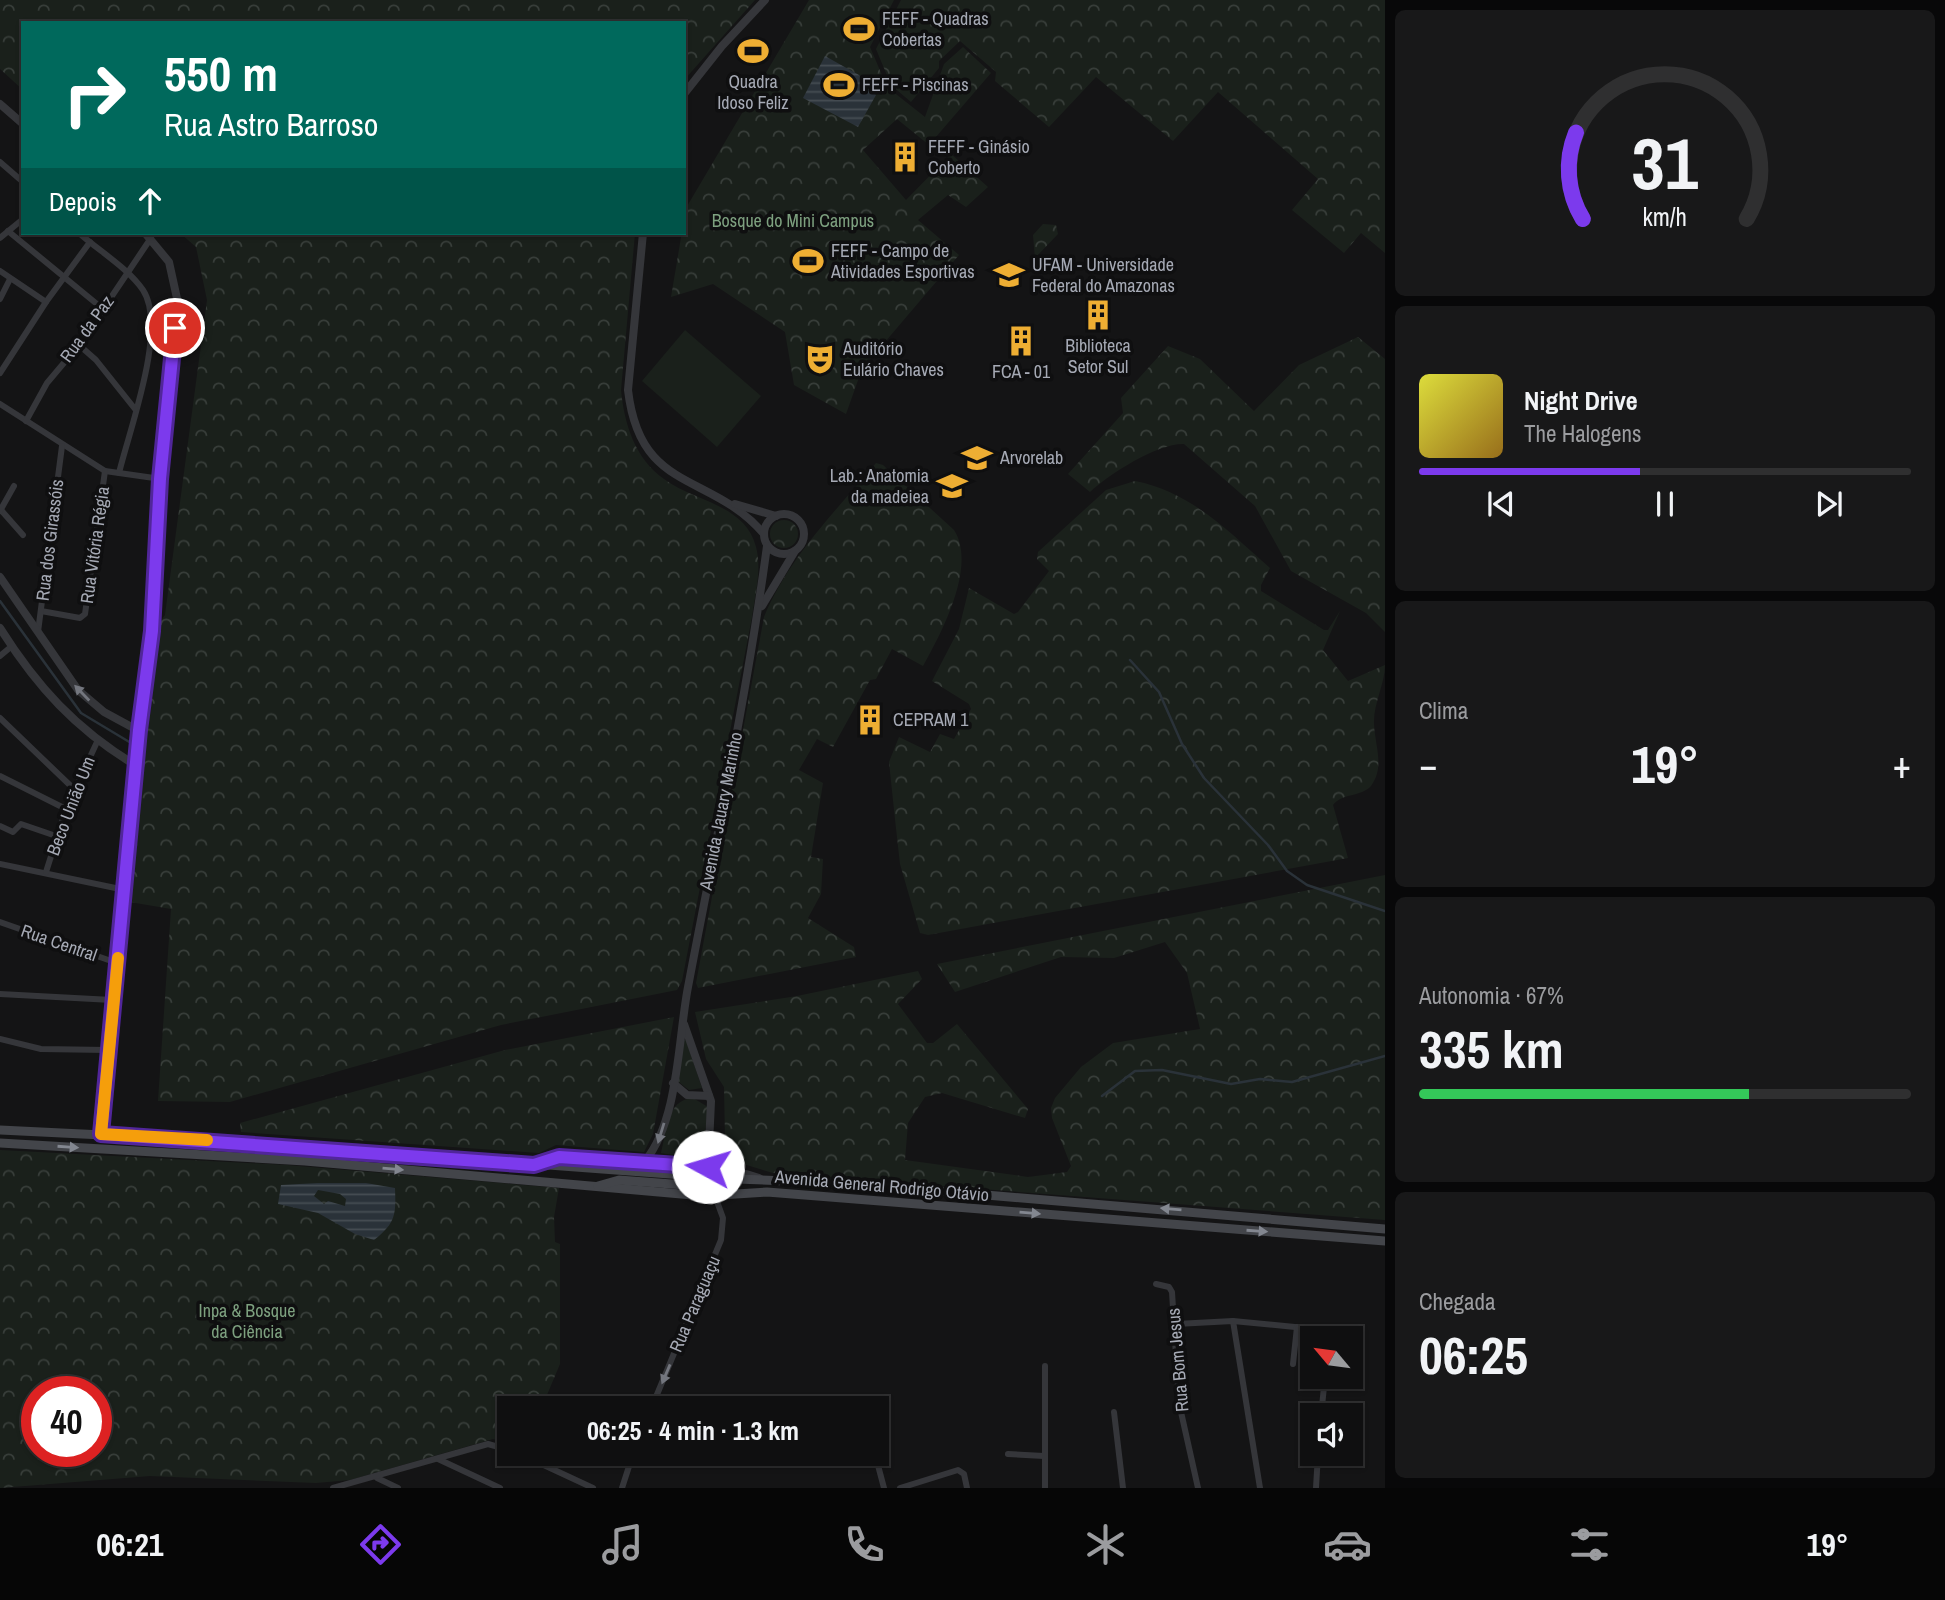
<!DOCTYPE html>
<html lang="pt">
<head>
<meta charset="utf-8">
<style>
	body { margin:0; font-family:"Archivo Narrow",sans-serif; background:#181819; color:#f1f3f6; height:100vh; display:flex; flex-direction:column; font-size:26px; white-space:nowrap }
	* { box-sizing:border-box; margin:0 }
	p { font-size:23px; color:#9b9c9f }
	.icon { flex:none; width:38px; height:38px; fill:none; stroke:currentColor; stroke-width:2; stroke-linecap:round; stroke-linejoin:round }
	.map { position:relative; flex:1; overflow:hidden }
	.details { display:flex; flex-direction:column; gap:10px; padding:10px; background:#080809; width:560px }
	.details>* { flex:none }
	.guide { position:absolute; left:21px; top:21px; width:665px; height:214px; border-radius:0px; box-shadow:0 2px 5px #0004,0 0 0 2px #2f2f30; background:#00695c; color:#fff; overflow:hidden }
	.needle { width:46px; rotate:299deg }
	.tools { position:absolute; left:1300px; top:1326px; display:grid; gap:14px }
	.tools a { display:grid; place-items:center; width:63px; height:63px; border-radius:0px; background:#0f0f10; box-shadow:0 2px 5px #0004,0 0 0 2px #2f2f30; font-size:35px }
	.speed { position:absolute; left:21px; top:1376px; display:flex; gap:14px; font-size:35px; font-weight:700; text-align:center }
	.speed>* { display:grid; place-content:center; width:91px; height:91px; border-radius:50%; background:#0f0f10; box-shadow:0 2px 5px #0004,0 0 0 2px #2f2f30; line-height:1 }
	.speed .limit { border:10px solid #d22; background:#fff; color:#111 }
	.pin { position:absolute; display:grid; place-items:center; width:60px; height:60px; color:#fff; margin:-30px; border:4px solid #fff; border-radius:50%; box-shadow:0 2px 7px #0007 }
	.me { position:absolute; width:77px; margin:-38px; rotate:276deg; stroke-linejoin:round; filter:drop-shadow(0 0 5px #0008) }
	.turn { display:flex; align-items:center; gap:24px; height:147px; padding:0 28px; font-size:32px }
	.turn .icon { width:91px; height:91px; stroke-width:2.5 }
	.turn b { display:block; font-size:49px; line-height:60px }
	.then { display:flex; align-items:center; height:66px; padding:0 28px; background:#0003; gap:14px; font-size:26px }
	.big { font-size:52px; font-weight:700; line-height:1.1 }
	.details .card { flex:1; display:flex; flex-direction:column; justify-content:center; gap:10px; min-width:0; padding:0 24px; border-radius:10px; background:#181819 }
	.details .dial { align-items:center; gap:0 }
	.dial svg { height:182px; overflow:visible; fill:none; stroke:#2f2f30; stroke-width:7; stroke-linecap:round; text-anchor:middle }
	.dial text { fill:#f1f3f6; stroke:none }
	.song { display:flex; align-items:center; gap:21px }
	.cover { width:84px; height:84px; border-radius:10px; background:linear-gradient(135deg,hsl(60 70% 55%),hsl(40 70% 35%)) }
	.played { height:7px; border-radius:4px; background:linear-gradient(90deg,#7c3aed 45%,#2f2f30 45%) }
	.keys { display:flex; justify-content:space-around; direction:ltr }
	.heat { display:flex; justify-content:space-between; align-items:center; font-size:38px; direction:ltr }
	.charge { height:10px; border-radius:5px; background:linear-gradient(90deg,#34c759 67%,#2f2f30 0) }
	.trip { position:absolute; left:497px; top:1396px; width:392px; height:70px; border-radius:0px; background:#0f0f10; box-shadow:0 2px 5px #0004,0 0 0 2px #2f2f30; font-weight:700; line-height:70px; text-align:center }
	.tab-bar { display:flex; height:112px; justify-content:space-around; align-items:center; background:#060606; color:#9b9c9f }
	.tab-bar .icon { width:49px; height:49px }
	.tab-bar .on { color:#7c3aed }
	.tab-bar b { font-size:32px; color:#f1f3f6 }
	main { display:flex; flex:1; min-height:0 }
	.map>svg:first-child { display:block }
</style>
</head>
<body>
<main>
<div class="map">
<svg width="1385" height="1488" viewBox="0 0 1385 1488">
	<defs>
		<pattern id="forest-crowns" width="20" height="18" patternUnits="userSpaceOnUse" patternTransform="scale(1.75)"><rect width="20" height="18" fill="#1a201b"/><path d="M2 6a3 3 0 1 1 6 0M12 15a3 3 0 1 1 6 0" fill="none" stroke="#383e3a"/></pattern>
		<pattern id="water-rules" width="6" height="5" patternUnits="userSpaceOnUse" patternTransform="scale(1.75)"><rect width="6" height="5" fill="#2a3239"/><path d="M0 2.5h6" fill="none" stroke="#464d53"/></pattern>
	</defs>
	<rect width="100%" height="100%" fill="#141415"/>
	<path fill="#1a201b" d="M685,330L761,396L717,447L642,381Z"/>
	<g fill="url(#forest-crowns)" fill-rule="evenodd">
		<path d="M0,0H755L684,80V23H23V90L0,69Z"/>
		<path d="M809,0H894L870,47L887,87L925,117L944,64L963,47L991,73L929,145L897,119L863,150L906,200L951,154L988,187L966,207L948,195L918,220L959,255L862,369L846,414L794,385L785,332L713,284L671,297L686,208Z"/>
		<path d="M901,0H1385V253L1361,233L1344,253L1292,210L1318,179L1218,92L1173,141L1096,77L1049,127L995,81L996,72L960,41L939,61V68L911,102L891,85L876,49Z"/>
		<path d="M1043,224L1056,225L1058,234L1035,258L1033,235Z"/>
		<path d="M180,233H635L621,390C624,423 635,459 664,479C695,502 745,504 756,547C762,569 755,595 752,617L682,981L677,990L501,1025L230,1102L158,1101L171,909L130,902L157,626L165,615L207,300L196,247Z"/>
		<path d="M1358,337L1385,359V632L1366,613L1291,571L1255,506L1184,444C1158,443 1109,474 1090,492L1068,474L1123,413L1121,398L1168,346L1200,359L1254,411L1299,365Z"/>
		<path d="M876,463L883,465L954,530C977,566 942,632 923,666L892,649L876,679L870,680L833,747L817,739L799,770L823,783L811,857L823,859L821,894L808,918L854,947L856,957L698,988L696,983L764,617C789,557 835,512 876,463Z"/>
		<path d="M1135,481C1191,492 1228,531 1270,568L1261,585V591L1324,630H1328L1340,611L1323,650L1348,681L1385,665C1385,684 1373,704 1374,724C1375,746 1385,767 1371,786C1361,797 1342,793 1333,805L1348,858L928,935L920,933L900,864L895,819L889,762L899,737L930,752L940,734L954,739L971,709L969,704L932,681L959,629L969,588L1014,614L1018,612L1049,571L1037,559L1038,552L1106,490Z"/>
		<circle cx="784" cy="534" r="14"/>
		<path d="M1385,875V1220L773,1173L740,1163L730,1154L725,1138L724,1087L706,1059L695,1012L797,996L918,971L922,979L898,1004L927,1043H933L957,1024L1028,1109L1025,1118L942,1093L925,1097L908,1123L905,1160L1028,1177L1067,1172L1071,1166L1052,1118L1051,1108L1055,1098L1081,1067L1113,1043L1200,1029L1187,973L1165,942L1114,958L1061,957L955,992L937,964Z"/>
		<path d="M674,1017L653,1134L644,1152L556,1145L539,1153L241,1132L240,1123L505,1050Z"/>
		<path d="M683,1040H686L702,1088L689,1090L675,1079Z"/>
		<path d="M693,1098L708,1107L702,1159L661,1153C667,1131 666,1100 693,1098Z"/>
		<path d="M0,1150L287,1165L559,1188L554,1217L555,1242L560,1244V1364L541,1409H509V1443L493,1439L350,1480L316,1483L150,1476L0,1488ZM37,1391H96V1451H37Z"/>
	</g>
	<g fill="url(#water-rules)" fill-rule="evenodd">
		<path d="M825,56L859,75L876,95L858,127L803,98Z"/>
		<path d="M318,1183H366L395,1188C396,1214 396,1223 374,1240L355,1234L318,1213L278,1204L281,1185ZM318,1190L340,1194L346,1199L345,1206L328,1201L324,1204L314,1196Z"/>
	</g>
	<g fill="none" stroke-linecap="round" stroke-linejoin="round">
		<g stroke="#2a3239" stroke-width="2.5">
			<path d="M0,601L81,713L136,746"/>
			<path d="M1130,660L1159,692L1182,744L1204,778L1268,845L1287,871L1307,885L1385,911"/>
			<path d="M1102,1096L1135,1071L1162,1070L1231,1084L1260,1079L1292,1082L1385,1056"/>
		</g>
		<g stroke="#35363a" stroke-width="6">
			<path d="M0,162L23,182"/>
			<path d="M8,231L103,309"/>
			<path d="M79,233C99,251 128,268 143,290C168,328 129,431 119,473"/>
			<path d="M0,238L23,219"/>
			<path d="M0,271L46,302"/>
			<path d="M0,299L10,279"/>
			<path d="M79,345L96,360L135,409"/>
			<path d="M0,373L46,302L90,242"/>
			<path d="M0,404L105,471L161,479"/>
			<path d="M26,421L47,383L79,345L151,238"/>
			<path d="M1,510L23,535"/>
			<path d="M0,511L14,486"/>
			<path d="M41,611L80,618L85,614L105,471"/>
			<path d="M38,632L62,446"/>
			<path d="M0,656L12,646"/>
			<path d="M0,718L75,790"/>
			<path d="M0,776L66,809"/>
			<path d="M0,826L13,832L21,824L56,836"/>
			<path d="M0,864L125,890"/>
			<path d="M46,872L66,809L97,742"/>
			<path d="M0,922L117,963"/>
			<path d="M0,994L112,1000"/>
			<path d="M0,1039L41,1049L107,1050"/>
			<path d="M1156,1284L1169,1287L1172,1292L1179,1403L1198,1488"/>
			<path d="M1233,1321L1260,1488"/>
			<path d="M1176,1324L1233,1321L1315,1329L1324,1332L1327,1339"/>
			<path d="M1293,1364L1297,1327"/>
			<path d="M651,1409L721,1240L723,1218L715,1196"/>
			<path d="M1114,1412L1123,1488"/>
			<path d="M1321,1416L1325,1377"/>
			<path d="M520,1454L593,1488"/>
			<path d="M875,1454L884,1488"/>
			<path d="M1008,1454L1044,1456"/>
			<path d="M438,1459L500,1488"/>
			<path d="M551,1468L555,1454"/>
			<path d="M377,1478L398,1488"/>
			<path d="M333,1488L488,1444L509,1450"/>
			<path d="M622,1488L633,1454"/>
			<path d="M900,1488L958,1470L964,1474L967,1488"/>
			<path d="M1045,1488V1366"/>
			<path d="M1316,1488L1318,1454"/>
		</g>
		<g stroke="#35363a" stroke-width="8">
			<path d="M684,94L722,46L765,0"/>
			<path d="M0,104L23,124"/>
			<path d="M643,233L628,390C640,494 710,471 764,534"/>
			<path d="M735,504L776,516"/>
			<circle cx="784" cy="534" r="20"/>
			<path d="M0,577L78,690L104,712L139,731"/>
			<path d="M762,606L795,551"/>
			<path d="M0,628C37,687 76,729 135,765"/>
			<path d="M684,1024L711,1101L708,1167"/>
			<path d="M673,1083L687,1095L709,1096"/>
			<path d="M101,1134L139,731L152,631L161,479L178,303L169,262L145,233"/>
			<path d="M709,1147L733,1169"/>
			<path d="M645,1161C679,1120 678,1038 688,987C716,840 747,694 767,546"/>
			<path d="M541,1163C582,1150 717,1163 759,1178"/>
		</g>
		<g stroke="#43454a" stroke-width="9">
			<path d="M0,1130L226,1141L737,1179L858,1184L1385,1229"/>
			<path d="M0,1143L305,1161L704,1196L767,1192L1385,1241"/>
			<path d="M598,1186L619,1180L698,1186L704,1183L708,1167"/>
		</g>
	</g>
	<defs><path id="oneway-solid" d="M-6-.8H1V-3.2L6.5 0L1 3.2V.8H-6Z" transform="scale(1.75)"/></defs>
	<g fill="#73767e">
		<use href="#oneway-solid" transform="translate(82 693) rotate(-134)"/>
		<use href="#oneway-solid" transform="translate(661 1133) rotate(107)"/>
		<use href="#oneway-solid" transform="translate(666 1374) rotate(113)"/>
	</g>
	<g fill="#838790">
		<use href="#oneway-solid" transform="translate(68 1147) rotate(4)"/>
		<use href="#oneway-solid" transform="translate(393 1169) rotate(5)"/>
		<use href="#oneway-solid" transform="translate(1171 1209) rotate(-175)"/>
		<use href="#oneway-solid" transform="translate(1030 1213) rotate(5)"/>
		<use href="#oneway-solid" transform="translate(1257 1231) rotate(4)"/>
	</g>
	<g fill="none" stroke-linecap="round" stroke-linejoin="round">
		<g stroke="#51269a" stroke-width="18">
			<path id="route" d="M175,328L160,479L152,631L139,730L101,1134L534,1165L559,1157L708,1167"/>
		</g>
		<use href="#route" stroke="#7c3aed" stroke-width="12"/>
		<path stroke="#f59e0b" stroke-width="12" d="M118,958L101,1134L207,1140"/>
	</g>
	<defs>
		<g id="stadium-bare" transform="scale(2.415)"><path d="M0-5a6.5 5 0 1 0 0 10a6.5 5 0 1 0 0-10ZM-3.5-1.8h7v3.6h-7Z" fill="#eeae33" stroke="#0f0f10" stroke-width="2.5" paint-order="stroke"/></g>
		<g id="building-bare" transform="scale(2.415)"><path d="M-4-6H4V6H1V3H-1V6H-4ZM-2.5-4.3h1.7v1.8h-1.7ZM.8-4.3h1.7v1.8H.8ZM-2.5-1h1.7V.8h-1.7ZM.8-1h1.7V.8H.8Z" fill="#eeae33" stroke="#0f0f10" stroke-width="2.5" paint-order="stroke"/></g>
		<g id="university-bare" transform="scale(2.415)"><path d="M0-5L7-2L0 1L-7-2ZM-4 1L0 2.5L4 1V4Q0 6-4 4Z" fill="#eeae33" stroke="#0f0f10" stroke-width="2.5" paint-order="stroke"/></g>
		<g id="theatre-bare" transform="scale(2.415)"><path d="M-5-5.5Q0-4 5-5.5V0Q5 5 0 6Q-5 5-5 0ZM-3.3-2.5H-1v1.5H-3.3ZM1-2.5H3.3v1.5H1ZM-2.8 1Q0 5.5 2.8 1Z" fill="#eeae33" stroke="#0f0f10" stroke-width="2.5" paint-order="stroke"/></g>
		<g id="school-bare" transform="scale(2.415)"><path d="M0-5L7-2L0 1L-7-2ZM-4 1L0 2.5L4 1V4Q0 6-4 4Z" fill="#eeae33" stroke="#0f0f10" stroke-width="2.5" paint-order="stroke"/></g>
	</defs>
	<g fill-rule="evenodd">
		<use href="#stadium-bare" x="859" y="29"/>
		<use href="#stadium-bare" x="753" y="51"/>
		<use href="#stadium-bare" x="839" y="85"/>
		<use href="#building-bare" x="905" y="157"/>
		<use href="#stadium-bare" x="808" y="261"/>
		<use href="#university-bare" x="1009" y="275"/>
		<use href="#building-bare" x="1098" y="315"/>
		<use href="#building-bare" x="1021" y="341"/>
		<use href="#theatre-bare" x="820" y="359"/>
		<use href="#school-bare" x="977" y="458"/>
		<use href="#school-bare" x="952" y="486"/>
		<use href="#building-bare" x="870" y="720"/>
	</g>
	<g text-anchor="middle" stroke-width="7" stroke-linejoin="round" paint-order="stroke">
		<g font-size="18" fill="#a6aab5" stroke="#0f0f10" text-anchor="start">
			<text x="882" y="25">FEFF - Quadras<tspan x="882" dy="21">Cobertas</tspan></text>
			<text x="753" y="88" text-anchor="middle">Quadra<tspan x="753" dy="21">Idoso Feliz</tspan></text>
			<text x="862" y="91">FEFF - Piscinas</text>
			<text x="928" y="153">FEFF - Ginásio<tspan x="928" dy="21">Coberto</tspan></text>
			<text x="831" y="257">FEFF - Campo de<tspan x="831" dy="21">Atividades Esportivas</tspan></text>
			<text x="1032" y="271">UFAM - Universidade<tspan x="1032" dy="21">Federal do Amazonas</tspan></text>
			<text x="1098" y="352" text-anchor="middle">Biblioteca<tspan x="1098" dy="21">Setor Sul</tspan></text>
			<text x="843" y="355">Auditório<tspan x="843" dy="21">Eulário Chaves</tspan></text>
			<text x="1021" y="378" text-anchor="middle">FCA - 01</text>
			<text x="1000" y="464">Arvorelab</text>
			<text x="929" y="482" text-anchor="end">Lab.: Anatomia<tspan x="929" dy="21">da madeiea</tspan></text>
			<text x="893" y="726">CEPRAM 1</text>
		</g>
		<g font-size="18" fill="#7da07f" stroke="#0f0f10">
			<text x="793" y="227">Bosque do Mini Campus</text>
			<text x="247" y="1317">Inpa &amp; Bosque<tspan x="247" dy="21">da Ciência</tspan></text>
		</g>
		<g font-size="18" fill="#a6aab5" stroke="#0f0f10">
			<text transform="translate(87 329) rotate(-54)" y="6">Rua da Paz</text>
			<text transform="translate(50 540) rotate(-83)" y="6">Rua dos Girassóis</text>
			<text transform="translate(95 545) rotate(-82)" y="6">Rua Vitória Régia</text>
			<text transform="translate(71 806) rotate(-69)" y="6">Beco União Um</text>
			<text transform="translate(721 811) rotate(-79)" y="6">Avenida Jauary Marinho</text>
			<text transform="translate(59 943) rotate(19)" y="6">Rua Central</text>
			<text transform="translate(882 1186) rotate(5)" y="6">Avenida General Rodrigo Otávio</text>
			<text transform="translate(695 1304) rotate(-67)" y="6">Rua Paraguaçu</text>
			<text transform="translate(1178 1360) rotate(-95)" y="6">Rua Bom Jesus</text>
		</g>
	</g>
</svg>
<div class="tools">
<a><svg class="needle" viewBox="-14 -14 28 28"><path d="M0-13l5 13h-10z" fill="#e53935"/><path d="M0 13l5-13h-10z" fill="#9b9c9f"/></svg></a>
<a><svg class="icon" aria-label="sound" viewBox="0 0 24 24"><path d="M4 9h4l5-4v14l-5-4H4zM17 9q2 3 0 6"/></svg></a>
</div>
<div class="speed"><div class="limit">40</div></div>
<div class="pin" style="left:175px;top:328px;background:#d93025"><svg class="icon" aria-label="arrive" viewBox="0 0 24 24"><path d="M6 21V4h12l-3 4 3 4H6"/></svg></div>
<svg class="me" style="left:708px;top:1167px" viewBox="-20 -20 40 40"><circle r="19" fill="#fff"/><path d="M0-13L10 11 0 6-10 11z" fill="#7c3aed"/></svg>
<div class="trip">06:25 · 4 min · 1.3 km</div>
<div class="guide">
<div class="turn"><svg class="icon" aria-label="right" viewBox="0 0 24 24"><path d="M7 20v-9h11M14 6l5 5-5 5"/></svg><div><b>550 m</b>Rua Astro Barroso</div></div>
<div class="then">Depois<svg class="icon" aria-label="ahead" viewBox="0 0 24 24"><path d="M12 20V5M6 11l6-6 6 6"/></svg></div>
</div>
</div>
<section class="details">
<div class="card dial"><svg viewBox="0 0 100 80">
<path d="M14 69A42 42 0 1 1 86 69"/>
<path d="M14 69A42 42 0 0 1 11 31" stroke="#7c3aed"/>
<text x="50" y="56" font-size="32" font-weight="700">31</text>
<text x="50" y="72" font-size="11">km/h</text>
</svg></div>
<div class="card">
<div class="song"><i class="cover"></i><div><b>Night Drive</b><p>The Halogens</p></div></div>
<div class="played"></div>
<div class="keys"><svg class="icon" aria-label="previous" viewBox="0 0 24 24"><path d="M18 5L8 12l10 7zM5 5v14"/></svg><svg class="icon" aria-label="pause" viewBox="0 0 24 24"><path d="M8 5v14M16 5v14"/></svg><svg class="icon" aria-label="next" viewBox="0 0 24 24"><path d="M6 5l10 7-10 7zM19 5v14"/></svg></div>
</div>
<div class="card"><p>Clima</p>
<div class="heat"><a>−</a><b class="big">19°</b><a>+</a></div>
</div>
<div class="card"><p>Autonomia · 67%</p><b class="big">335 km</b><div class="charge"></div></div>
<div class="card"><p>Chegada</p><b class="big">06:25</b></div>
</section>
</main>
<nav class="tab-bar">
<b>06:21</b>
<svg class="icon on" aria-label="directions" viewBox="0 0 24 24"><path d="M12 3l9 9-9 9-9-9zM9 14v-3h6M13 9l2 2-2 2"/></svg>
<svg class="icon" aria-label="music" viewBox="0 0 24 24"><path d="M9 18V5l10-2v13"/><circle cx="6" cy="18" r="3"/><circle cx="16" cy="16" r="3"/></svg>
<svg class="icon" aria-label="phone" viewBox="0 0 24 24"><path d="M5 4h4l2 5-3 2q2 4 5 5l2-3 5 2v4C11 20 4 13 5 4z"/></svg>
<svg class="icon" aria-label="climate" viewBox="0 0 24 24"><path d="M12 3v18M4 7l16 10M4 17L20 7"/></svg>
<svg class="icon" aria-label="car" viewBox="0 0 24 24"><path d="M5 17H2v-5l4-1 3-4h7l3 4 3 1v5h-3M9 17h6M6 11h13"/><circle cx="7" cy="17" r="2"/><circle cx="17" cy="17" r="2"/></svg>
<svg class="icon" aria-label="filters" viewBox="0 0 24 24"><path d="M4 7h16M4 17h16"/><circle cx="9" cy="7" r="2"/><circle cx="15" cy="17" r="2"/></svg>
<b>19°</b>
</nav>
</body>
</html>
